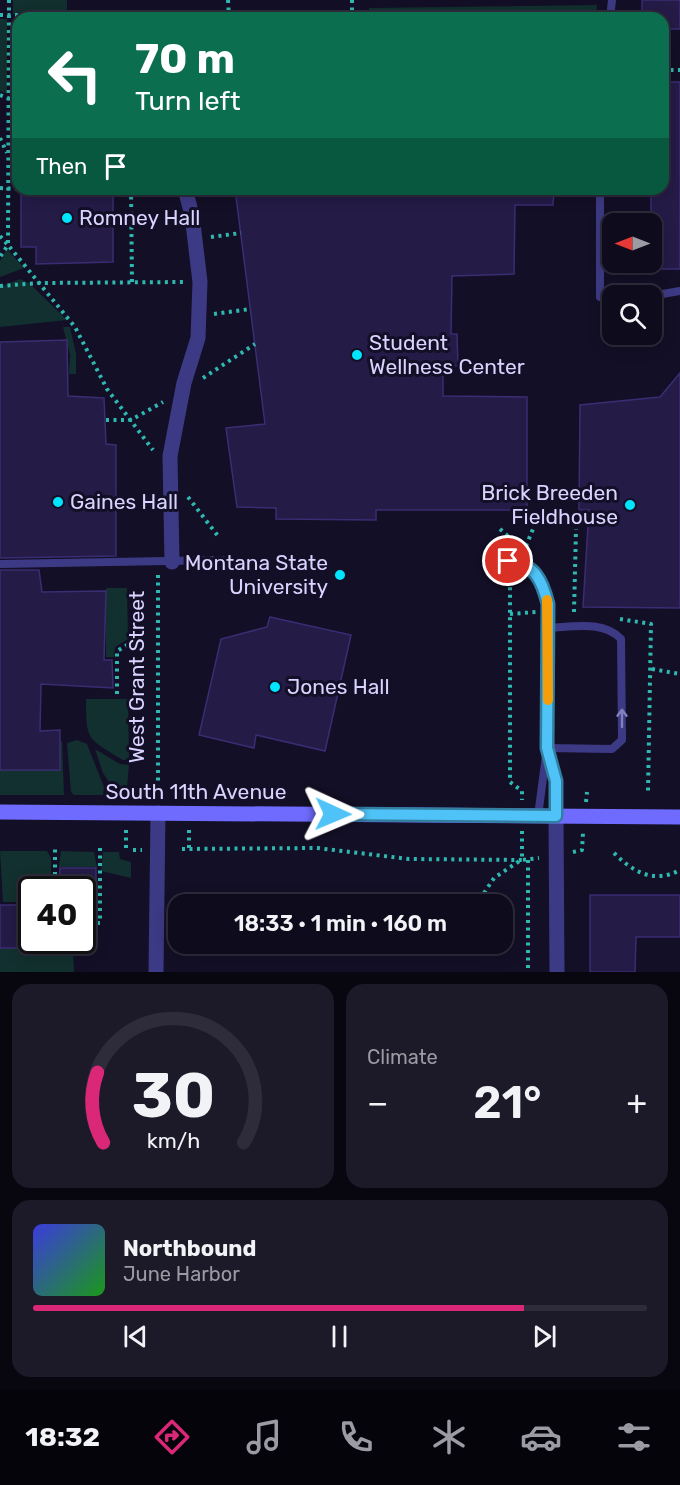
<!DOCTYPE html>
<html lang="en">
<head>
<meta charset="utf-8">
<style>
	body { margin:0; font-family:Rubik,sans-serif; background:#1c1929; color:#f1f3f6; height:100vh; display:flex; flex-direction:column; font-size:22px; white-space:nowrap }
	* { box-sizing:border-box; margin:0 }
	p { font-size:20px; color:#9b9ba3 }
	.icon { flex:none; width:33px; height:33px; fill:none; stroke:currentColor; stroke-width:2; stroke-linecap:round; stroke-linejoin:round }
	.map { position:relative; height:972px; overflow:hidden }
	.side { display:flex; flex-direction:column; gap:12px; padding:12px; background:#08060f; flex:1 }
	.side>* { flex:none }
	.guide { position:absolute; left:12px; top:12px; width:657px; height:183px; border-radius:18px; box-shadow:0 3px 15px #0003,0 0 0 2px #2e2b3b; background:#0b6e4f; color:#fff; overflow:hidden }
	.needle { width:39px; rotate:270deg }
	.buttons { position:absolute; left:602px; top:213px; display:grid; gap:12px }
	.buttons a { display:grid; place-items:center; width:60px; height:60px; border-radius:12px; background:#0e0b1c; box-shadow:0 3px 15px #0003,0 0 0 2px #2e2b3b; font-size:30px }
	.speed { position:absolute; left:18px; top:876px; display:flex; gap:12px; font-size:30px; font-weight:700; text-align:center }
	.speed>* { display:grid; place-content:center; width:78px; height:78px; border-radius:50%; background:#0e0b1c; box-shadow:0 3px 15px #0003,0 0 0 2px #2e2b3b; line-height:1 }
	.speed .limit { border:3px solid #111; border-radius:9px; background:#fff; color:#111 }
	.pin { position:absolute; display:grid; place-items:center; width:51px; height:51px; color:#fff; margin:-26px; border:3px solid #fff; border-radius:50%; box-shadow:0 2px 6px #0007 }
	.me { position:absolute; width:66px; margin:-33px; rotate:91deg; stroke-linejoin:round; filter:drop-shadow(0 0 4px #0008) }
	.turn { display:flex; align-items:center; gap:21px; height:126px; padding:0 24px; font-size:27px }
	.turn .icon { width:78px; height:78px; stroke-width:2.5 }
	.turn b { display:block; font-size:42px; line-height:51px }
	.then { display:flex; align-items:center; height:57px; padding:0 24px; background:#0003; gap:12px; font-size:22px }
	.big { font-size:45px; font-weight:600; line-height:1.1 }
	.side .card { flex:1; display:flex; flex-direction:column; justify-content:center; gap:9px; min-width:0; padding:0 21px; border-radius:18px; background:#1c1929 }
	.side .dial { align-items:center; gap:0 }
	.dial svg { height:156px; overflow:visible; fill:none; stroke:#2e2b3b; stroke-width:7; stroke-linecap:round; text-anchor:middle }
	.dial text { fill:#f1f3f6; stroke:none }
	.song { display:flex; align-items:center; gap:18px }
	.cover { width:72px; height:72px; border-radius:9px; background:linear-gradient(135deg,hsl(240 70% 55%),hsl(120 70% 35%)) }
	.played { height:6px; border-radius:3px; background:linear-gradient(90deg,#db2777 80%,#2e2b3b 80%) }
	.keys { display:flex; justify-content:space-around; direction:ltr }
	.heat { display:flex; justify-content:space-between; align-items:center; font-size:33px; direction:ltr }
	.side .tiles { flex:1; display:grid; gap:12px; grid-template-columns:1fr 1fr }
	.card:last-child { grid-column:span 2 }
	.trip { position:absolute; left:168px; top:894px; width:345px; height:60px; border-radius:18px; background:#0e0b1c; box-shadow:0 3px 15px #0003,0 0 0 2px #2e2b3b; font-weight:600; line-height:60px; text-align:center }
	.menu { display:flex; height:96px; justify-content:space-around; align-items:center; background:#06040b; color:#9b9ba3 }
	.menu .icon { width:42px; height:42px }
	.menu .on { color:#db2777 }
	.menu b { font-size:27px; color:#f1f3f6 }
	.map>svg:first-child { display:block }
</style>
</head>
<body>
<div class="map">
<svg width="680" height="972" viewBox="0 0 680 972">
	<rect width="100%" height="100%" fill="#130f26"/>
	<g fill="#12302f">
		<path d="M13,0H67V12L13,14Z"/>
		<path d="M597,5L596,18L369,16V8Z"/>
		<path d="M0,19H7V94L0,91Z"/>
		<path d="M18,19V100L12,94V20Z"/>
		<path d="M7,249L24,268L0,277V261Z"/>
		<path d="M20,279L29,283L67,320L0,327V287Z"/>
		<path d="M63,327H70L76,354V374H69L70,355Z"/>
		<path d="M106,588H127L128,639L115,647L114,657H106Z"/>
		<path d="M86,699H128L129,760H123C87,738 86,741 86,699Z"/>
		<path d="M77,740L87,744L104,787L103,795H74L71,792L67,743Z"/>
		<path d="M59,741H62L64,795H0V770H60Z"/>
		<path d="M95,749L120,764L129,765L127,787L111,785L103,773Z"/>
		<path d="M0,851H47L51,858V889L32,890L31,902H3Z"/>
		<path d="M61,851L94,852L97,867H59Z"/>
		<path d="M103,852H119L120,859L131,862V878L101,871Z"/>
		<path d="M0,948H73L74,972H0Z"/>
	</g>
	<g fill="#241b47" stroke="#3b2d73" stroke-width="1.5">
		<path d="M642,0H680V29H663V18H642Z"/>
		<path d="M663,82H680V269H651V189H663Z"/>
		<path d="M21,189H113V262L36,264V247H21Z"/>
		<path d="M235,189H554L553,205H515L514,274L452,276L451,334H457L458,366L443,365V396L527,397V510H376V520L276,519V508L237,507L226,428L265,424Z"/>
		<path d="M67,340L68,396L104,398L106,444L116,445V556L0,558V342Z"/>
		<path d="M680,373V608L583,607L589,510H579L580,405L660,397Z"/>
		<path d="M0,570H39L42,592L106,591L104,660H112L113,688L41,684L40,731L60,730V770H0Z"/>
		<path d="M270,617L351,635L325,751L256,735L254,748L199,735L221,639L267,627Z"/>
		<path d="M60,868H96V890H59Z"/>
		<path d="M590,895H680V937H636L635,972H590Z"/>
		<rect x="0" y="905" width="32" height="43"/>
	</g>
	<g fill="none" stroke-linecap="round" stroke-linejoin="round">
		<g stroke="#2fb8b0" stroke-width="4" stroke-dasharray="3 4.5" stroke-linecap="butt">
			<path d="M9,0L8,245L75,327L107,389L153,450"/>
			<path d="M228,0L229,18"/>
			<path d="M352,0V18"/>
			<path d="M0,15H72"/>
			<path d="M663,70H680"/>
			<path d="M0,95L18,102"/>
			<path d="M0,138L7,153"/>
			<path d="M0,188L18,189"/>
			<path d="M131,189L169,190"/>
			<path d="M131,189L132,282"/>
			<path d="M201,191H235"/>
			<path d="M0,236L8,245L0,257"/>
			<path d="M211,237L241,233"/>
			<path d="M0,286L39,283L185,282"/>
			<path d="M214,314L250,309"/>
			<path d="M203,378L255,344"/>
			<path d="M106,420H131L163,402"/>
			<path d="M188,497L218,536"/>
			<path d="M500,529L523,550"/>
			<path d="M523,553L533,529"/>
			<path d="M514,573L510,582V782L522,791V800"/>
			<path d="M158,575V798"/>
			<path d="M574,612L576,529"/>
			<path d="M510,614L536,612"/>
			<path d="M620,619L651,624L648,792"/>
			<path d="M652,669L680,674"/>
			<path d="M117,694V651L132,642"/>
			<path d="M133,792H140"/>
			<path d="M586,802L587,792"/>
			<path d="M189,830V849"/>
			<path d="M522,831V860L539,858"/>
			<path d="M126,848V828"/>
			<path d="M182,849L317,848L409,859L522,860"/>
			<path d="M133,850H142"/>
			<path d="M573,852L582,850L583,833"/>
			<path d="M614,853C633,872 654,884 680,870"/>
			<path d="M528,860V972"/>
			<path d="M55,890V848"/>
			<path d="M484,893L494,878L521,860"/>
			<path d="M97,923H100V848"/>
		</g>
		<g stroke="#3d3a85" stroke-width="8">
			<path d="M610,18L612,0"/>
			<path d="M600,189V297H612"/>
			<path d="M651,296L680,291"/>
			<path d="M508,561C535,564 542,580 548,604L547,748L538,816"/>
			<path d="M0,564L222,560"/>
			<path d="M547,748L612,749L622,740L621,639C603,620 573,627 549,628"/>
			<path d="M548,751L556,781V816"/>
		</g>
		<g stroke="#3d3a85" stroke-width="15">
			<path d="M172,562L170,456L184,383L198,338L200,282L192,215L185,189"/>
			<path d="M556,816L557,972"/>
			<path d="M156,972L158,813"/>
		</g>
		<path stroke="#6f6bff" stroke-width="15" d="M0,812L680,817"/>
	</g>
	<defs><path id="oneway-shaft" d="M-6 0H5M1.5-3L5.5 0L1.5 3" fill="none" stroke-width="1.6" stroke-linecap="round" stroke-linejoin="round" transform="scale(1.5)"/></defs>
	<use stroke="#837fbc" href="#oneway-shaft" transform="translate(622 718) rotate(-90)"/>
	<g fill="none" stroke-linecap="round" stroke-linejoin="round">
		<g stroke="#337fa1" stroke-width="15">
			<path id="route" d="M333,814L556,816V781L547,748L548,604C542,580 535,564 508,561"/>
		</g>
		<use href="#route" stroke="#4fc3f7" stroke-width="10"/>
		<path stroke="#f59e0b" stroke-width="10" d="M547,600L548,700"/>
	</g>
	<g fill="#00e5ff" stroke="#130f26" stroke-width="2">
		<circle cx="67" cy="218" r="6"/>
		<circle cx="357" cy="355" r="6"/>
		<circle cx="58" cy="502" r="6"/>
		<circle cx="630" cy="505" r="6"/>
		<circle cx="340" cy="575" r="6"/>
		<circle cx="275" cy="687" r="6"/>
	</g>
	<g text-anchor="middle" stroke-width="6" stroke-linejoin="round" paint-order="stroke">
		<g font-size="21" fill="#d9d4ff" stroke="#130f26" text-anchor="start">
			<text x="79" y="225">Romney Hall</text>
			<text x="369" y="350">Student<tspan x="369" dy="24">Wellness Center</tspan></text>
			<text x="618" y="500" text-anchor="end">Brick Breeden<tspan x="618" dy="24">Fieldhouse</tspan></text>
			<text x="70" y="509">Gaines Hall</text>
			<text x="328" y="570" text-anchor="end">Montana State<tspan x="328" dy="24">University</tspan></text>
			<text x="287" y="694">Jones Hall</text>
		</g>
		<g font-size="21" fill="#d9d4ff" stroke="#130f26">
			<text transform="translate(137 677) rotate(-90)" y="7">West Grant Street</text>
			<text x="196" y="799">South 11th Avenue</text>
		</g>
	</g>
</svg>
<div class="buttons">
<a><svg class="needle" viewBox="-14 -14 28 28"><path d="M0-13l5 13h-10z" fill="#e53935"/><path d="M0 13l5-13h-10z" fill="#9b9ba3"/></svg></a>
<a><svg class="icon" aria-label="search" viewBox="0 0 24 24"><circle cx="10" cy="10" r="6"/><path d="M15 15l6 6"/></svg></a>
</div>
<div class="speed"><div class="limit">40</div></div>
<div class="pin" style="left:508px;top:561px;background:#d93025"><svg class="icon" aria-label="arrive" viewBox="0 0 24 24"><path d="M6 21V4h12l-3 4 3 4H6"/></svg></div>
<svg class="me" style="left:333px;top:814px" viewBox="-20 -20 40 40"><path d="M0-17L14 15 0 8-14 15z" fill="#4fc3f7" stroke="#fff" stroke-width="4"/></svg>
<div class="trip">18:33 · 1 min · 160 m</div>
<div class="guide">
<div class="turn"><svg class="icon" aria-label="left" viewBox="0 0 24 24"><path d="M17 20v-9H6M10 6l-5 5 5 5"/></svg><div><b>70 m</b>Turn left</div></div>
<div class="then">Then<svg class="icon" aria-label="arrive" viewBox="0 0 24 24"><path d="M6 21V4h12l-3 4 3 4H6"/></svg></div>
</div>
</div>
<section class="side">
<div class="tiles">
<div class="card dial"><svg viewBox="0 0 100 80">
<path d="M14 69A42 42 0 1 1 86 69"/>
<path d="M14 69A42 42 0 0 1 11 33" stroke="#db2777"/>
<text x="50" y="56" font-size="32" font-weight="700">30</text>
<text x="50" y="72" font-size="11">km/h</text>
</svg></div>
<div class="card"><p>Climate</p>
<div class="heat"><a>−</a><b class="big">21°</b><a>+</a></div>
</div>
<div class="card">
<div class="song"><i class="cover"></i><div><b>Northbound</b><p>June Harbor</p></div></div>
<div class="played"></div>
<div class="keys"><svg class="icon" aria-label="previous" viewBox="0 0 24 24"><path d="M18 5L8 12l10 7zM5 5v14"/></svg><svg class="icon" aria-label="pause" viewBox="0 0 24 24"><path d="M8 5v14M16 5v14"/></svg><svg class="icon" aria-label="next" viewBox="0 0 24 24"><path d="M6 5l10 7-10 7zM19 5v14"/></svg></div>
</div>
</div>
</section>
<nav class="menu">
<b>18:32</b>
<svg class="icon on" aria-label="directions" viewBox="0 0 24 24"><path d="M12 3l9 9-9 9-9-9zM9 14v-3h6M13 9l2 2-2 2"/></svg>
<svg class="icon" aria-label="music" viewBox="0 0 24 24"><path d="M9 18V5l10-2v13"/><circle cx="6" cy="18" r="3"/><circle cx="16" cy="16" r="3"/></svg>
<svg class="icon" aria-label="phone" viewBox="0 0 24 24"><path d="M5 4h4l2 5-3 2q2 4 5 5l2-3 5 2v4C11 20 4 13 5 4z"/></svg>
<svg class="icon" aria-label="climate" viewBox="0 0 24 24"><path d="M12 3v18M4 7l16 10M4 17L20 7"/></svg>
<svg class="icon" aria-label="car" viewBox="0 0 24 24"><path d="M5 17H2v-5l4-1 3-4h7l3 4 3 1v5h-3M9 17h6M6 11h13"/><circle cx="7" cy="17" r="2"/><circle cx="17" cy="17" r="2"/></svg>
<svg class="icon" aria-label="filters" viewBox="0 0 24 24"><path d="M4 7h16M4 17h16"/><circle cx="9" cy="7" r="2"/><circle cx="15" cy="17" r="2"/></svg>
</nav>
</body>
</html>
